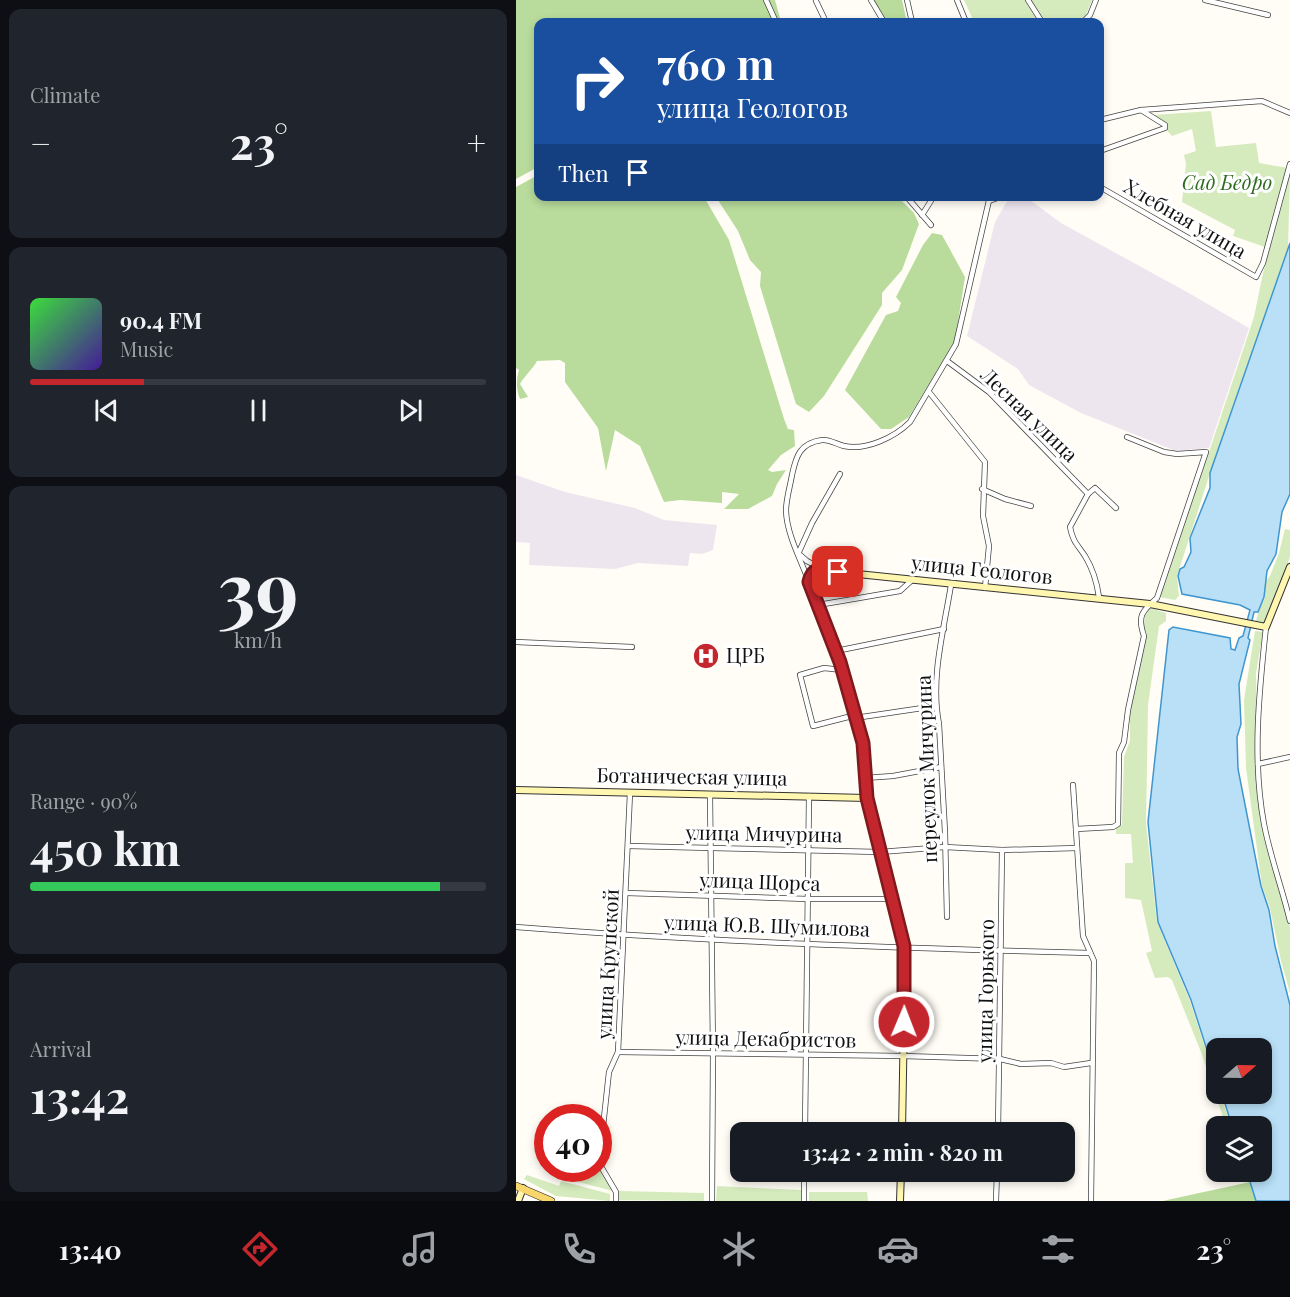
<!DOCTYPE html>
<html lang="en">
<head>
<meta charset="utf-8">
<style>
	body { margin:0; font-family:"Playfair Display",serif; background:#20242c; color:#f1f3f6; height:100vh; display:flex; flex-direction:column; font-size:22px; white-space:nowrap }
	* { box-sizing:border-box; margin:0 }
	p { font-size:20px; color:#9ea1a6 }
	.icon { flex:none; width:33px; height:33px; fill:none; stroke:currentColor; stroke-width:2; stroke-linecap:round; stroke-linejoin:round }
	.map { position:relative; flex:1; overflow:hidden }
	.side { display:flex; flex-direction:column; gap:9px; padding:9px; background:#0d0f14; width:516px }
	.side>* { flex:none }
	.hud { position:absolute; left:18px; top:18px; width:570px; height:183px; border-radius:12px; box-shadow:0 3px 9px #0003; background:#1a4fa0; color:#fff; overflow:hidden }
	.needle { width:39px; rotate:70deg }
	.fabs { position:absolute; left:690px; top:1038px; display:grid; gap:12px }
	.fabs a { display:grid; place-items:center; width:66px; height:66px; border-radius:12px; background:#171b24; box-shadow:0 3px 9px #0003; font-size:30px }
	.speed { position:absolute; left:18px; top:1104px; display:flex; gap:12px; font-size:30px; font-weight:700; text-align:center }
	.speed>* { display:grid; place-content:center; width:78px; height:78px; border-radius:50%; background:#171b24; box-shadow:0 3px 9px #0003; line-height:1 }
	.speed .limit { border:9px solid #d22; background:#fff; color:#111 }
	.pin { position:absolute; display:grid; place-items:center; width:51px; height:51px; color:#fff; margin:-26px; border-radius:12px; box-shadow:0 3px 9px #0006 }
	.me { position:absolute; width:66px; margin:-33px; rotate:1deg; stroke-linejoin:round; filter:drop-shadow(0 0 4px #0008) }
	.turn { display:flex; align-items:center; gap:21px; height:126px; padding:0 24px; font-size:27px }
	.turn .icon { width:78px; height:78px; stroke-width:2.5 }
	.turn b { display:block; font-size:42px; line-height:51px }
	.then { display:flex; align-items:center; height:57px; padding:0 24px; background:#0003; gap:12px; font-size:22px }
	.big { font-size:45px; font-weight:700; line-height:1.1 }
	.side .tile { flex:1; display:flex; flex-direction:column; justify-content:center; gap:9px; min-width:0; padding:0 21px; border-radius:12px; background:#20242c }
	.side .dial { align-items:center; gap:0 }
	.dial b { font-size:78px; line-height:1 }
	.song { display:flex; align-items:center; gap:18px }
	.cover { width:72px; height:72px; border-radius:9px; background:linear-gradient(135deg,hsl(120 70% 55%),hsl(260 70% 35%)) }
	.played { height:6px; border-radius:3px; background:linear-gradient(90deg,#c4262e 25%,#363941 25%) }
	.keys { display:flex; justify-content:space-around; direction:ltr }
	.heat { display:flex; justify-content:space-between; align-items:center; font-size:33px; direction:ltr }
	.charge { height:9px; border-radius:4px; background:linear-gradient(90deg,#34c759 90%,#363941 0) }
	.trip { position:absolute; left:214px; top:1122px; width:345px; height:60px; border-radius:12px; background:#171b24; box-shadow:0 3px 9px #0003; font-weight:700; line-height:60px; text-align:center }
	.dock { display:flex; height:96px; justify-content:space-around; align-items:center; background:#090b0e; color:#9ea1a6 }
	.dock .icon { width:42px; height:42px }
	.dock .on { color:#c4262e }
	.dock b { font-size:27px; color:#f1f3f6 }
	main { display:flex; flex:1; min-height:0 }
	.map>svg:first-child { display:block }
</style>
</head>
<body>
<main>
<section class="side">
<div class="tile"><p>Climate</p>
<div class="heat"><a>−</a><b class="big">23°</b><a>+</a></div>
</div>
<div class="tile">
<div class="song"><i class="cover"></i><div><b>90.4 FM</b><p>Music</p></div></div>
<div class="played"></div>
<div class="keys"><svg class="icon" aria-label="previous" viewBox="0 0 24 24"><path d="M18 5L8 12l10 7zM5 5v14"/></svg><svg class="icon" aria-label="pause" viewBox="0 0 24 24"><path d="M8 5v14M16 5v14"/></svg><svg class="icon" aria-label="next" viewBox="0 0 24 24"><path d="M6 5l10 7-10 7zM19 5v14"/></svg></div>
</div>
<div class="tile dial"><b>39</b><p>km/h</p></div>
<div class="tile"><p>Range · 90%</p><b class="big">450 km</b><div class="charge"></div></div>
<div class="tile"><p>Arrival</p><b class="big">13:42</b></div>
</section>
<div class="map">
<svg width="774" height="1201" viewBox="0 0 774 1201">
	<rect width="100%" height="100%" fill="#fffdf5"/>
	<g fill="#eee6ef">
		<path d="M494,196L510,197L545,223L671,292L733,328L693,448L660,451L565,413L513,385L502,369L451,336L479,222Z"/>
		<path d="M0,475L49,492L119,508L148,520L201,525L197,550L186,554L174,553L172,566L122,563L99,569L13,565L14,543L0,542Z"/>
	</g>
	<g fill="#d5ebbd">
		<path d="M448,0H576L567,22H458Z"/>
		<path d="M695,111L700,147L740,143L743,163L772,168L752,248L717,236L719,230L666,202L670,164L668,155L680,151L676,129L656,136L637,115Z"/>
		<path d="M774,175L772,247L704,442L661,576L663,596L659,600L643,597L651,576L654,558L693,452L738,317L747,273Z"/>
		<path d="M769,529L774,530V557L750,623L740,621L743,609L749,598V582L754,576L763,553Z"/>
		<path d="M634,608L650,613V621L643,626L632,705L630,823L641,922L674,1001L700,1082V1094H704L715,1126H707L706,1114L685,1052L656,980L652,977L639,978L630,953L636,951L625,900L609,898V863H617L615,834H600V828L606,825L608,757L614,741V707L631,634L628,626L629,615Z"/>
		<path d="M739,631L747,632L740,673L741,729L746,825L774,927V993L765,961L754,908L746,886L730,768L728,700Z"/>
		<path d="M83,1168L97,1191L47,1178L50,1169Z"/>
		<path d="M11,1175L43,1186L45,1181L94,1194V1201L40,1196L8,1179Z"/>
		<path d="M201,1186L285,1190V1201H200Z"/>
		<path d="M103,1191L188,1193V1201L103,1200Z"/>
		<path d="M293,1192H351L352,1201H293Z"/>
	</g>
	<g fill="#b9dc9c">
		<path d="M0,0H259L265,22H22V167L0,179Z"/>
		<path d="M357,0H386L391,22H367Z"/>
		<path d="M22,175V196L188,197L213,240L268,419L272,429L278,430L279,446L265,455L252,470L256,472L270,470L261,484L256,496L232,509H208L223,494L206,492V503L164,500L148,502L124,446L99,430L90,471L82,428L49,382V363L44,360L21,361C16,370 9,375 4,384L12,397L4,399C0,389 0,380 3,370L0,368V187Z"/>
		<path d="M200,197H382L398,213L403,224L386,270L366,293V305L308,396L293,412L280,404L244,286L245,272L234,260L222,231Z"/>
		<path d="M416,233L426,235L449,277L439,341L393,417L375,429H365L329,390L370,315L382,311L385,303L380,297L407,245Z"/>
		<path d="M734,1182L740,1201H647L651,1200Z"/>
	</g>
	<path fill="#b9e0f7" stroke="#3f96cf" stroke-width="1.5" d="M774,243V494L766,512L760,554L751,571L748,597L742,612H738L732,638L734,640L723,684L725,724L721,737L722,769L745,886L753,910L759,946L774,1005V1201H740L731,1172H746V1126H716L706,1094H746V1048H700V1078L675,1000L642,922L632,822L653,630L657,627L714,638L715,649L719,650L723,638L727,636L734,610L724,605L666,594L662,576L664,569L668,567L675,552L674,538L694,488V473Z"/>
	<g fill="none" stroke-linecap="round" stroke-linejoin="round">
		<g stroke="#444" stroke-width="6">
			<g id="street">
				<path d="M250,0L260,22"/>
				<path d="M355,0L368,22"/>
				<path d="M391,0L396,22"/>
				<path d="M441,0L450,22"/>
				<path d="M512,0L526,22"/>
				<path d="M689,0L752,15"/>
				<path d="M300,1L310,22"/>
				<path d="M567,22L574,15L580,0"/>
				<path d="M584,120L625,110L746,101L774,113"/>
				<path d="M584,151L649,128V125L625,110"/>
				<path d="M584,187L740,277L747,263L774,164"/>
				<path d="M390,196L415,225"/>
				<path d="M473,201L487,196"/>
				<path d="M406,215L418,196"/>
				<path d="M431,361L473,392L572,494L579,488L600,508"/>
				<path d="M413,392L469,462L467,516L473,546L469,588"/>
				<path d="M466,489L489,499L515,506"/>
				<path d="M572,494L554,527C557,542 561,544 569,556C577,569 581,583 583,597"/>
				<path d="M282,554L296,523L324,474"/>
				<path d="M283,554L291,561L306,569"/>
				<path d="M293,582C285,560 271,535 270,511C270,499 274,487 276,475C280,456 284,443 306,440C313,439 320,444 328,446C350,451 379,437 394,422L440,344L474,196"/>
				<path d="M302,605L384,591L396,580"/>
				<path d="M750,627C743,692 736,760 748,824C754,856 766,888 774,921"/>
				<path d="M0,642L116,647"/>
				<path d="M320,651L428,629"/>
				<path d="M326,670L308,668L284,675L297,726L332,717L339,718L420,706"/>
				<path d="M742,764L774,757"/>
				<path d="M349,778L377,776L425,767"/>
				<path d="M557,785L567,936L578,961L575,1201"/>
				<path d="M194,795L197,1053L196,1201"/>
				<path d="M560,829L597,827L602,824L603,753L608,742L612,710L628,636C621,616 626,611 641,598L690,452L661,454L648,452L611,437"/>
				<path d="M113,846L364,852L429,847L486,850L561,848"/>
				<path d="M111,893L292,899H376"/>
				<path d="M431,917L429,832L423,724C414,679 428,629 435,585"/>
				<path d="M0,927C191,942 383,948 574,953"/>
				<path d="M102,1052L387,1056L484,1059L505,1064L535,1063L548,1067L575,1063"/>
				<path d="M289,1132L293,796"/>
				<path d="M482,1132L486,850"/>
				<path d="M100,1201V1192L83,1163L93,1072L102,1052L114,793"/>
				<path d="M288,1201V1172"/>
				<path d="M480,1201L481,1172"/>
			</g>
		</g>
		<g stroke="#333" stroke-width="8">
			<g id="secondary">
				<path d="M0,790L351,798"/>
				<path d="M386,1132L389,959L388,946L351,798L347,743L324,662L293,582C297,565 309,569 322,572L634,604L750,627L774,567"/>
				<path d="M2,1201L7,1188"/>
				<path d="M384,1201L385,1172"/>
			</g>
		</g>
		<g stroke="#222" stroke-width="8">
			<path id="primary" d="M0,1186L35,1201"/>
		</g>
		<use href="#street" stroke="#fff" stroke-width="4.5"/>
		<use href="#secondary" stroke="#fff6b0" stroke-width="6"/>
		<use href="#primary" stroke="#f9d66b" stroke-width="7"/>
	</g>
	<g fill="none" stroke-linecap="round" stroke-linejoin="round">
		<g stroke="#7f191e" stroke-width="15">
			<path id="route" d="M322,572C309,569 297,565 293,582L324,662L347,743L351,798L388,946V1022"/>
		</g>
		<use href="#route" stroke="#c4262e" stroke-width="10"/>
	</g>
	<defs>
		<g id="hospital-disc" transform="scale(1.35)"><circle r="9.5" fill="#c4262e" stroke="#fff"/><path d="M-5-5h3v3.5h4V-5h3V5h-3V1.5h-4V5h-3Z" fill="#fff"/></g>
	</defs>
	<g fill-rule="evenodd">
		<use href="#hospital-disc" x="190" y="656"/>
	</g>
	<g text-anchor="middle" stroke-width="6" stroke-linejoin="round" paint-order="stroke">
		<g font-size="20" font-style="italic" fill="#2f6b1f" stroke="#fff">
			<text x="711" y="190">Сад Бедро</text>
		</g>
		<g font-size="20" fill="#111" stroke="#fff">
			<text transform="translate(669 219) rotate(30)" y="7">Хлебная улица</text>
			<text transform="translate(513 415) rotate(44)" y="7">Лесная улица</text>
			<text transform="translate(466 570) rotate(6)" y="7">улица Геологов</text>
			<text transform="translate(411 769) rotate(-92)" y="7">переулок Мичурина</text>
			<text transform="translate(176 777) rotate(1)" y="7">Ботаническая улица</text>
			<text transform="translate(248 834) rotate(1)" y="7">улица Мичурина</text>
			<text transform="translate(244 882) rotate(2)" y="7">улица Щорса</text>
			<text transform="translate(251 926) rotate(2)" y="7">улица Ю.В. Шумилова</text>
			<text transform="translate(92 964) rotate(-87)" y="7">улица Крупской</text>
			<text transform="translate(470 991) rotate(-89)" y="7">улица Горького</text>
			<text transform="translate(250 1039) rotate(1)" y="7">улица Декабристов</text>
		</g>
		<g font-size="20" fill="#111" stroke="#fff" text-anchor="start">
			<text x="210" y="663">ЦРБ</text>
		</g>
	</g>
</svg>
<div class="fabs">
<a><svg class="needle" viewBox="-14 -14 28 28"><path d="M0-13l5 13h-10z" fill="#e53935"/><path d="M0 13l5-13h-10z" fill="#9ea1a6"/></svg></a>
<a><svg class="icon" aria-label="layers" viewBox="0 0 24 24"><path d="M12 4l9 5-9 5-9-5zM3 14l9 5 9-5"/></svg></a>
</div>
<div class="speed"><div class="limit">40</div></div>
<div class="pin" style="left:322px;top:572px;background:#d93025"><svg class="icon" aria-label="arrive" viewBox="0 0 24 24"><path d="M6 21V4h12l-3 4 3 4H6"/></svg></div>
<svg class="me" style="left:388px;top:1022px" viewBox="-20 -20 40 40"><circle r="17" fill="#c4262e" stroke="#fff" stroke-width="3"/><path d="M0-11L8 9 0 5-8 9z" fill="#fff"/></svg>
<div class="trip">13:42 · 2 min · 820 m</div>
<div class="hud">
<div class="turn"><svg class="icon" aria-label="right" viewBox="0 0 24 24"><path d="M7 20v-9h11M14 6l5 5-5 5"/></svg><div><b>760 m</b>улица Геологов</div></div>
<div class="then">Then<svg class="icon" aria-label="arrive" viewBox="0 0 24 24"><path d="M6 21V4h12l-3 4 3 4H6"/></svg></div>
</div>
</div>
</main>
<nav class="dock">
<b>13:40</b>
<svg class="icon on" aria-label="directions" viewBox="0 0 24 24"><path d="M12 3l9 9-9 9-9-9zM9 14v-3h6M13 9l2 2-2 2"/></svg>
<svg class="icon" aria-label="music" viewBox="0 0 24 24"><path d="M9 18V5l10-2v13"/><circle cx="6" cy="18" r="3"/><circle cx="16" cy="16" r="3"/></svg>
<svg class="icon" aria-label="phone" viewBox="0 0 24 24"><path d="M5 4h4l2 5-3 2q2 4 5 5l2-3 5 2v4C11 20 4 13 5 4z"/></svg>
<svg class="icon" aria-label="climate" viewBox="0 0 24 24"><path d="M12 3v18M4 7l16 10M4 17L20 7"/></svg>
<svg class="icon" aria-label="car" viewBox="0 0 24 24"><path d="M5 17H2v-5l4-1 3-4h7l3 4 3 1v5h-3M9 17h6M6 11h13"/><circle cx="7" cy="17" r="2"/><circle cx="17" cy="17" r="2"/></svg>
<svg class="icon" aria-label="filters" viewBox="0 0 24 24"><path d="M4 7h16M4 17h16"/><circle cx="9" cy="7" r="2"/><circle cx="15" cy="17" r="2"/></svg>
<b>23°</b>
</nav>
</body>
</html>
